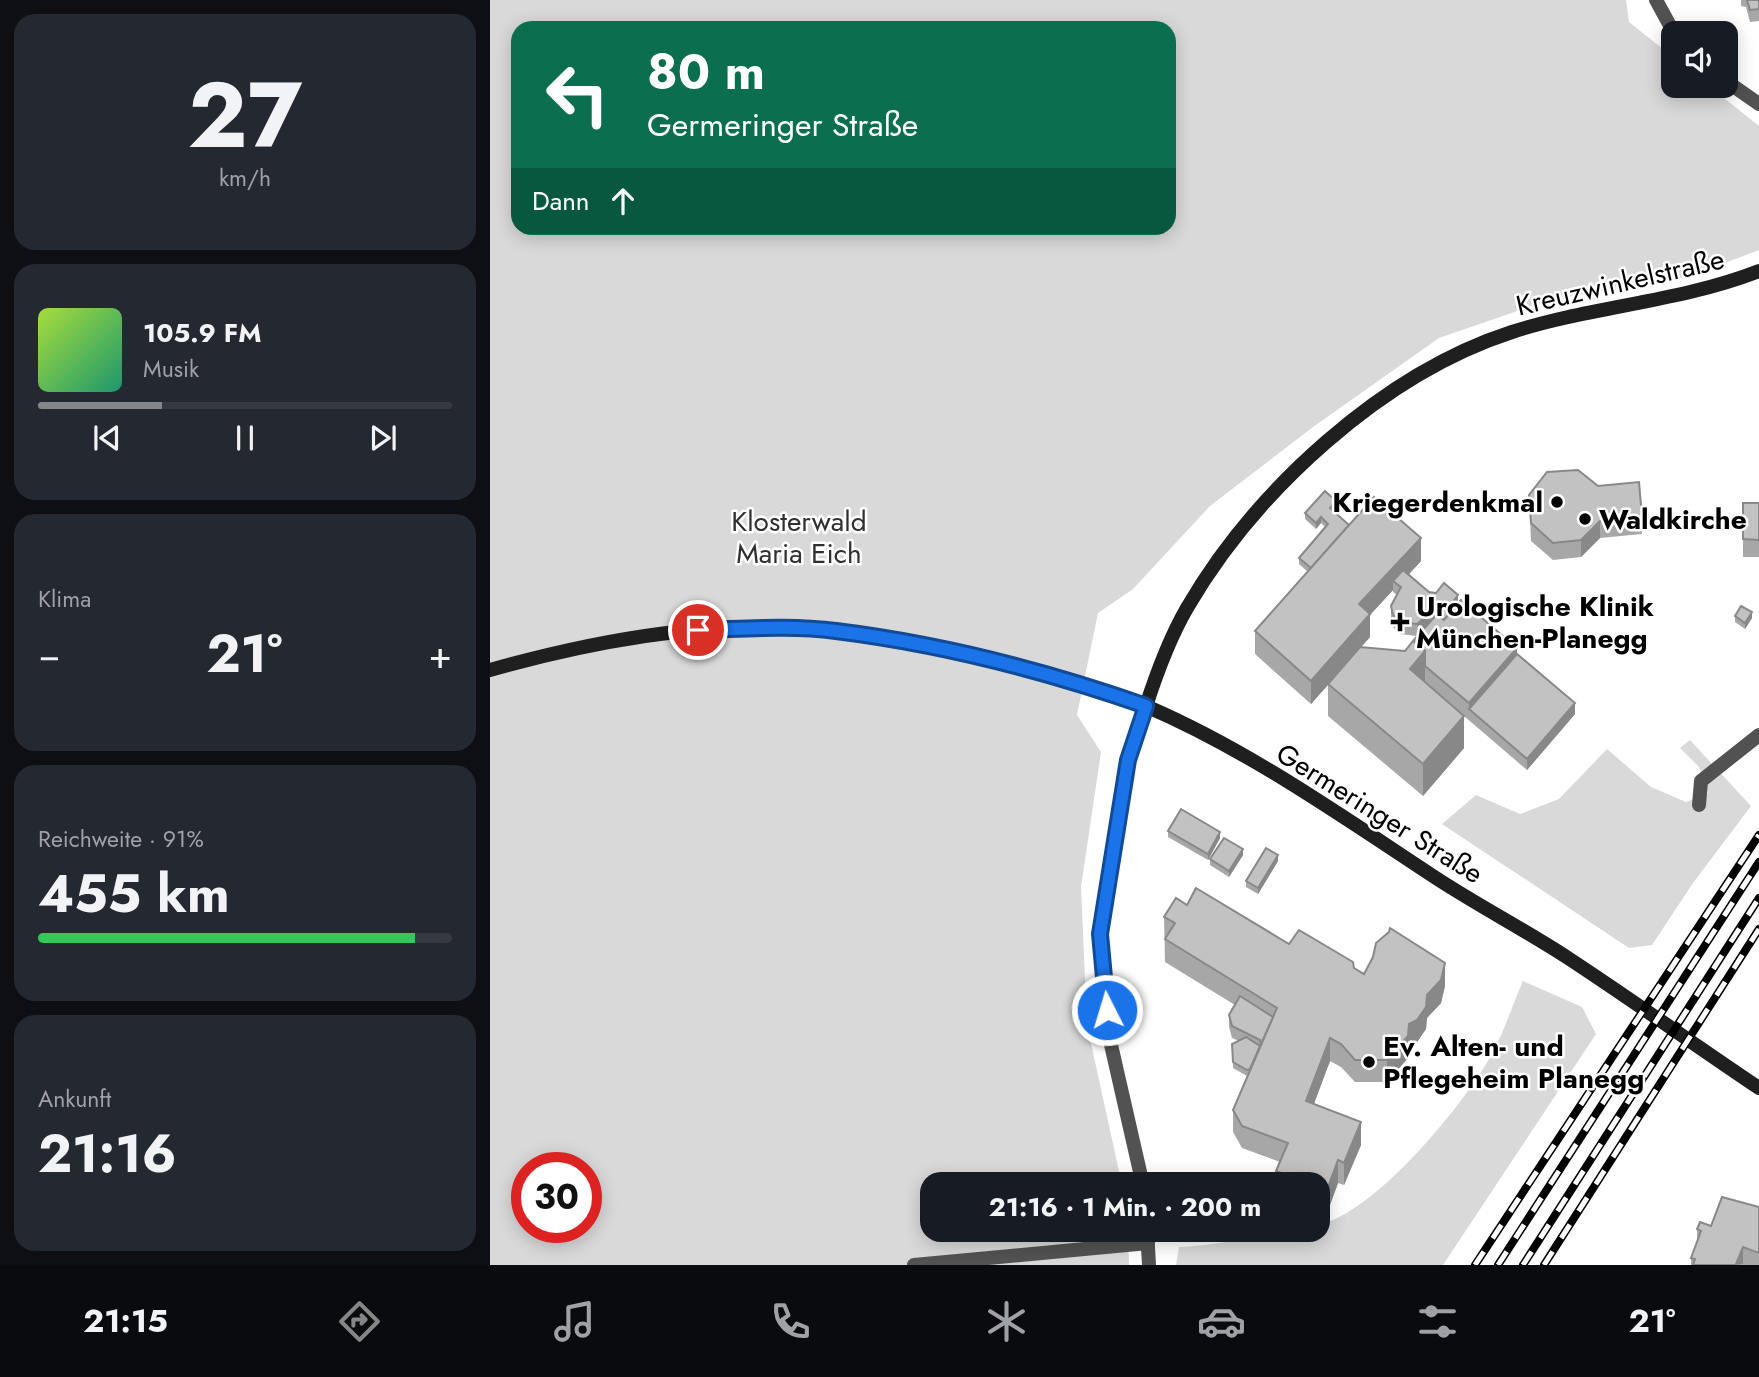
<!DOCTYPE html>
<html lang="de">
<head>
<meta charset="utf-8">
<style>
	body { margin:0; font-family:Jost,sans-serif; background:#242831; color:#f1f3f6; height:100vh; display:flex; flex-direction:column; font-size:26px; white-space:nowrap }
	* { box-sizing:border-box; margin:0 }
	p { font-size:23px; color:#9ea1a6 }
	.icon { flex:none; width:38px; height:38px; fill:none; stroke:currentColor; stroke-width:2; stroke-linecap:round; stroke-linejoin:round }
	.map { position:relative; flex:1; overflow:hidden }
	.sheet { display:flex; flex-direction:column; gap:14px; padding:14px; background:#0d0f14; width:490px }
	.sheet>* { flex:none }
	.banner { position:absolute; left:21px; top:21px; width:665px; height:214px; border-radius:21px; box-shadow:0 4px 18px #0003; background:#0b6e4f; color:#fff; overflow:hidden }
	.controls { position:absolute; left:1171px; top:21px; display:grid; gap:14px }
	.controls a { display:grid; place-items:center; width:77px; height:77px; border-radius:14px; background:#171b24; box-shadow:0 4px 18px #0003; font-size:35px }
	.speed { position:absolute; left:21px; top:1152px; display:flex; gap:14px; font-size:35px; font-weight:700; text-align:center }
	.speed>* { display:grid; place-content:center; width:91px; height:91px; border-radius:50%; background:#171b24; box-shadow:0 4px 18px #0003; line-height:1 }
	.speed .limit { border:10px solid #d22; background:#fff; color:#111 }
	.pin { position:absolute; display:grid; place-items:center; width:60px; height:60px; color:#fff; margin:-30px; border:4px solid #fff; border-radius:50%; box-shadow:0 2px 7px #0007 }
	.me { position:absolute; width:77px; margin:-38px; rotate:355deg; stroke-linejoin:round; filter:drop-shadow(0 0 5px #0008) }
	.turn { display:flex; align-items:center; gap:24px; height:147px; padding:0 21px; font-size:32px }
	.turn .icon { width:91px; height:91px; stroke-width:2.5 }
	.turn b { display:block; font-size:49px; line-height:60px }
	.then { display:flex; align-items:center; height:66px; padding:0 21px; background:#0003; gap:14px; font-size:26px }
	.big { font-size:52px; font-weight:700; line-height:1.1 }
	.sheet .widget { flex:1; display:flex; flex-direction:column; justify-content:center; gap:10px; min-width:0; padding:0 24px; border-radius:21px; background:#242831 }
	.sheet .dial { align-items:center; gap:0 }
	.dial b { font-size:91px; line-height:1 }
	.song { display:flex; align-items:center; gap:21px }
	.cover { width:84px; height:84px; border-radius:10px; background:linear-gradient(135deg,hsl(80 70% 55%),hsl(160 70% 35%)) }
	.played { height:7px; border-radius:4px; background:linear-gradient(90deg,#858687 30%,#363941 30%) }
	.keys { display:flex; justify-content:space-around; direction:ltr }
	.heat { display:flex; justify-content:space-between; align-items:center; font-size:38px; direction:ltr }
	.charge { height:10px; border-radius:5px; background:linear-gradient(90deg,#34c759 91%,#363941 0) }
	.trip { position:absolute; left:430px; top:1172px; width:410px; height:70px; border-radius:21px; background:#171b24; box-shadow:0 4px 18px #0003; font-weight:700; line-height:70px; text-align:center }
	.menu { display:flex; height:112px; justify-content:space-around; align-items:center; background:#090b0e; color:#9ea1a6 }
	.menu .icon { width:49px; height:49px }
	.menu .selected { color:#858687 }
	.menu b { font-size:32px; color:#f1f3f6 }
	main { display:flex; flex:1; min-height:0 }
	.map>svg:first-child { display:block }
</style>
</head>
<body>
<main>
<section class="sheet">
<div class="widget dial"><b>27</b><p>km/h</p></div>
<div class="widget">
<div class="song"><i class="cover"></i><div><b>105.9 FM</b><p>Musik</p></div></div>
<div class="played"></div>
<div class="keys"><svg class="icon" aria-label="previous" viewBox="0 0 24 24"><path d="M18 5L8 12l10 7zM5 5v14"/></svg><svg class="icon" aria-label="pause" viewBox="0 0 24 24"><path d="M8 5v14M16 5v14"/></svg><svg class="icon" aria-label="next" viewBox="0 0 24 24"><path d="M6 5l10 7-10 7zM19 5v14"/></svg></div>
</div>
<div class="widget"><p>Klima</p>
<div class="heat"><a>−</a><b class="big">21°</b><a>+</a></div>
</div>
<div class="widget"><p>Reichweite · 91%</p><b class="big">455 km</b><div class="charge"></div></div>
<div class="widget"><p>Ankunft</p><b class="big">21:16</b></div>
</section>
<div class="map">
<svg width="1269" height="1265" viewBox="0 0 1269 1265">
	<rect width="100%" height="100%" fill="#fff"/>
	<g fill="#d9d9d9" fill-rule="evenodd">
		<path d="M0,0H1136L1139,22L1183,57V86H1219L1269,126V250L1198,277L1059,300L949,338L823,427L720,506L643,589L608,613L587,715L611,752L591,887L597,1025L632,1185H443V1230H638L639,1265H0ZM28,28H679V228H28ZM37,1167H96V1227H37Z"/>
		<path d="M1200,740L1261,806L1203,883L1162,945L1139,948L952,824L986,795L1030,814L1069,799L1117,749L1161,787L1196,802L1218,793L1209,767L1190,748Z"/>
		<path d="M1033,981L1092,1007L1106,1034L953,1265H686L689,1247C736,1246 781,1230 828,1230V1225C884,1213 967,1112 996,1064C1012,1039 1021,1008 1033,981Z"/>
	</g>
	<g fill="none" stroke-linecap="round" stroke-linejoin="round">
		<g stroke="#525252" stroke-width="14">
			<path d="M1166,0L1184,33"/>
			<path d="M1236,81L1269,104"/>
			<path d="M1209,805L1211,781L1269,735"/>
			<path d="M653,1185L619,1036L610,934L638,760L656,706"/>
			<path d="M657,1230L659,1265"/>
			<path d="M424,1265L658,1243"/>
		</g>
		<g stroke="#1f1f1f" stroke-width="14">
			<path d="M0,670C110,639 231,617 346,631C406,638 465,651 524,667C569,678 615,689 658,707C760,751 853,817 946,878C989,906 1035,930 1078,958C1142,1000 1205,1045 1269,1088"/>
			<path d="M656,706C667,672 679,639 697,608C765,491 892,374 1022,332C1103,306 1190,302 1269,271"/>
		</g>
		<g stroke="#000" stroke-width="8">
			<g id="rail">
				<path d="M985,1265L1269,835"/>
				<path d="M1008,1265L1269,862"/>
				<path d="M1033,1265L1269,898"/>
				<path d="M1054,1265L1269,929"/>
			</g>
		</g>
		<use href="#rail" stroke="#fff" stroke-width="5" stroke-dasharray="16" stroke-linecap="butt"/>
	</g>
	<g fill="#a7a7a7" fill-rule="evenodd">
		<path d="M1251,0H1269V21L1260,22L1256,7L1251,6Z"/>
		<path d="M1108,486L1152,517V534L1110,538L1091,557L1063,560L1041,541L1039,495Z"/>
		<rect x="1253" y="503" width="16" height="54"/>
		<path d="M846,507L843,510L859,525L931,561L919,574L939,592L968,603L1027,654L1085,714L1037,770L974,716V748L933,796L838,716V685L821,704L765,654V631L818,572L809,564V558L835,527L831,523L826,529L815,519V513ZM903,590V592L907,595L901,606V618L903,627L910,634L927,636L932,631L924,640V642L915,651L871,647L880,637V615Z"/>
		<path d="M1245,616L1262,618L1255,629L1245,622Z"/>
		<path d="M678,831L730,838L718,860L678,837Z"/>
		<path d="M753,855L739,877L720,865V859Z"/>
		<path d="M788,861L768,894L756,887V881Z"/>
		<path d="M697,905L864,968L874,974L955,986L951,1003L937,1018L936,1029L927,1042L919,1047L918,1058L897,1082H865L851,1067L840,1061L824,1104L871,1145L854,1185L848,1183L837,1213L828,1209V1185H786V1171L790,1162L752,1148L743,1132V1110L757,1076L743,1068L742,1044L749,1041L742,1038L739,1027V1015L745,1005L675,962L674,917Z"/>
		<path d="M1269,1207V1265H1201V1258L1207,1242V1229L1221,1226Z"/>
	</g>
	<g fill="#888">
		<path d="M846,501V507L840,514V508Z"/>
		<path d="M831,517V523L826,529V523Z"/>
		<path d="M1110,521V538L1091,557V540Z"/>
		<path d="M931,538V561L909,585L903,581V590L880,615V637L821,704V681L869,604Z"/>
		<path d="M968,595V607L959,619V607Z"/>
		<path d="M1262,612V618L1255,629V623Z"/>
		<path d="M940,613V624L927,636V624Z"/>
		<path d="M1027,648V665L979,709V703Z"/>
		<path d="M935,651V683L920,669Z"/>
		<path d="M1085,703V714L1037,770V759Z"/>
		<path d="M974,716V748L933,796V764Z"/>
		<path d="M730,832V838L718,860V854Z"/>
		<path d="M753,849V855L739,877V871Z"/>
		<path d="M788,855V861L768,894V888Z"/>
		<path d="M955,963V986L951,1003L937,1018L936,1029L927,1042L919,1047L918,1058L897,1082V1060Z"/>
		<path d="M840,1038V1061L816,1124V1101Z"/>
		<path d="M871,1122V1145L854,1185V1163Z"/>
		<path d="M848,1160V1183L837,1213V1190Z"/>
		<path d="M1253,1247V1264L1246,1265Z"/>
	</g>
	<g fill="#c2c2c2" stroke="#888" stroke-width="2">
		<path d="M1257,0H1269V9L1260,10Z"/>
		<path d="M1088,470L1108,486L1149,482L1152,517L1110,521L1091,540L1063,543L1041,523L1039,495L1057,472Z"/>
		<path d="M835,491L846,501L840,508L859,525L821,568L809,558L838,524L831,517L826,523L815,513Z"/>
		<path d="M884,497L931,538L869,604L880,614L821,681L765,631Z"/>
		<path d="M1253,503H1269V540L1253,539Z"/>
		<path d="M913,570L939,592L946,593L954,583L968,595L959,607L962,611L954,620L947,614L945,616L940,613L927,624L910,622L903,615L901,606L911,587L903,581Z"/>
		<path d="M971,600L1027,648L979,703L935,666V651L930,647L931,646L924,640L947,614L954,620Z"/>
		<path d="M1251,606L1262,612L1255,623L1245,616Z"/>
		<path d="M923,641L935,651L920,669L974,716L933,764L838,684L870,647L915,651Z"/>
		<path d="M1027,654L1085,703L1037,759L979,709Z"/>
		<path d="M691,809L730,832L718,854L678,831Z"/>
		<path d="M734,838L753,849L739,871L720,859Z"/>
		<path d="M776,848L788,855L768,888L756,881Z"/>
		<path d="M706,888L799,944L809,930L863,962L864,968L874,974L883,957L886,943L899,932L900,928L955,963L951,980L937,995L936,1007L927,1020L919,1024L918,1036L897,1060H865L851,1044L840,1038L816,1101L871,1122L854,1163L848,1160L837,1190L828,1187V1185H823L786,1171L798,1143L752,1126L743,1110L787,1008L675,939L685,923L674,917L686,898L697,905Z"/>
		<path d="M750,996L783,1017L771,1044L770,1040L742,1026L739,1015Z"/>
		<path d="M756,1037L770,1046L760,1069L757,1070L743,1062L742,1044Z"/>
		<path d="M1232,1197L1269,1207V1253L1253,1247L1246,1264L1248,1265H1203L1205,1259L1201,1258L1211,1231L1207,1229L1210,1222L1221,1226Z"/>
	</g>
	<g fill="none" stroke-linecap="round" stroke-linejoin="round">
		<g stroke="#114b97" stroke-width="18">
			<path id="route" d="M208,630C253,629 300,625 346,631C451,644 556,671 656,706L638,760L610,934L617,1010"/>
		</g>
		<use href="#route" stroke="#1a73e8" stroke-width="12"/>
	</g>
	<g fill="#000" stroke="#fff" stroke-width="2.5">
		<circle cx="1067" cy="502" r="7"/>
		<circle cx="1095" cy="519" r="7"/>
		<path d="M906.5 611.5h7v7h7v7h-7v7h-7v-7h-7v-7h7z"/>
		<circle cx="879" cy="1062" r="7"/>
	</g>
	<g text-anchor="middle" stroke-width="5" stroke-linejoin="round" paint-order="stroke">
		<g font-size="28" fill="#000" stroke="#fff">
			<text transform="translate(1130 282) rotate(-13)" y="10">Kreuzwinkelstraße</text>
			<text transform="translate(890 813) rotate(32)" y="10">Germeringer Straße</text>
		</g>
		<g font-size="28" font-weight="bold" fill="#000" stroke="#fff" text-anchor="start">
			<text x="1053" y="512" text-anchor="end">Kriegerdenkmal</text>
			<text x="1109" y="529">Waldkirche</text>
			<text x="926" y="616">Urologische Klinik<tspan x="926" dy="32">München-Planegg</tspan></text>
			<text x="893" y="1056">Ev. Alten- und<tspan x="893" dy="32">Pflegeheim Planegg</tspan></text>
		</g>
		<g font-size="28" fill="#303030" stroke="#fff">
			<text x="309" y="531">Klosterwald<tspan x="309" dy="32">Maria Eich</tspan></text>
		</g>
	</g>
</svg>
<div class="controls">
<a><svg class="icon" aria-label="sound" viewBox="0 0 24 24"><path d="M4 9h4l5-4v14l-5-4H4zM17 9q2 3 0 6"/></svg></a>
</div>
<div class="speed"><div class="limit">30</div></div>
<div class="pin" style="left:208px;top:630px;background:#d93025"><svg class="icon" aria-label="arrive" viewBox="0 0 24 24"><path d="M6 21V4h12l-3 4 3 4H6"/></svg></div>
<svg class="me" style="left:617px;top:1010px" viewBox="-20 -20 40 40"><circle r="17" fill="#1a73e8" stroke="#fff" stroke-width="3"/><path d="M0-11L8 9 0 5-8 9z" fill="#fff"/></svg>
<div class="trip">21:16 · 1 Min. · 200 m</div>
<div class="banner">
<div class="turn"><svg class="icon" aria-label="left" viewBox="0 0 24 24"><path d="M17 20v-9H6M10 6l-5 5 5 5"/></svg><div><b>80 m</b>Germeringer Straße</div></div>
<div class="then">Dann<svg class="icon" aria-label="ahead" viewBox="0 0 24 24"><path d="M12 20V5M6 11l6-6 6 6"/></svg></div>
</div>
</div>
</main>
<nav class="menu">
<b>21:15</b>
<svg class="icon selected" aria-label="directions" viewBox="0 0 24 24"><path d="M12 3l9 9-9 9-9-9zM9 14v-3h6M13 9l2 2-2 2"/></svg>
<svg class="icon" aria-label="music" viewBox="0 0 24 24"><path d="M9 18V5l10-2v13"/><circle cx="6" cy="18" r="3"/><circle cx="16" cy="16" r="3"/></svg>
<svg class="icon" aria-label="phone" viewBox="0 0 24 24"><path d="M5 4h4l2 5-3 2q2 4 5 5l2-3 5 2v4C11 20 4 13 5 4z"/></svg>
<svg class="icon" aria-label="climate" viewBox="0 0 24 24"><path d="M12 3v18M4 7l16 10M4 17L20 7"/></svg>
<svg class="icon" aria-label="car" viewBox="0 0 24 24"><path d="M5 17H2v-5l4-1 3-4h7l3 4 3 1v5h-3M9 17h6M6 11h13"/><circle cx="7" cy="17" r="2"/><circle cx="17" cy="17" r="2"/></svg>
<svg class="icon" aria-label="filters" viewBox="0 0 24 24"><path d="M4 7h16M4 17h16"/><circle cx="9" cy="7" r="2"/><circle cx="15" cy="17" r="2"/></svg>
<b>21°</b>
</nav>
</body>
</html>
